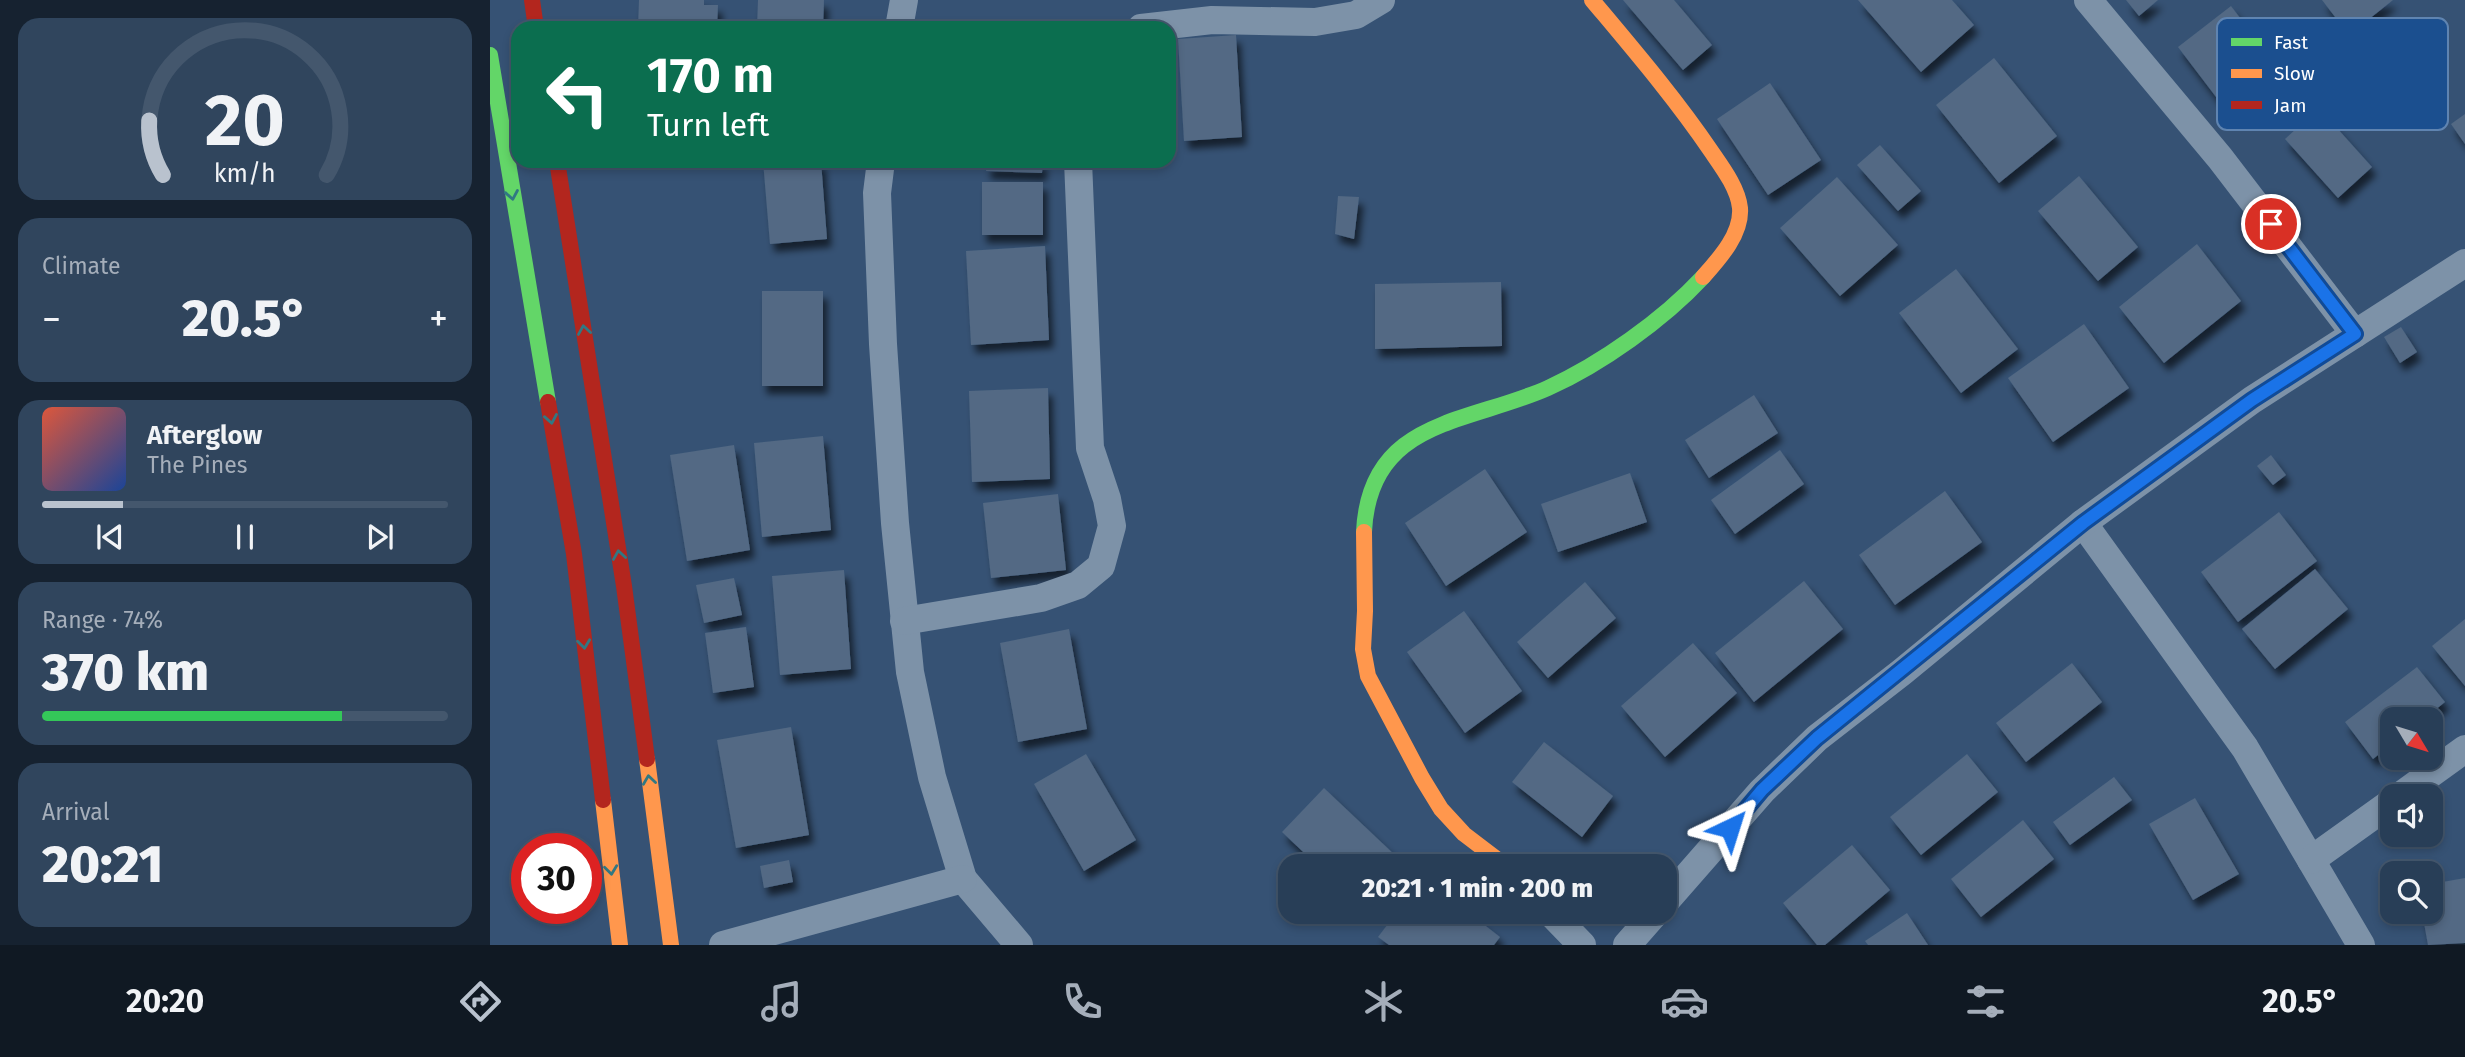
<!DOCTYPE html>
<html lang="en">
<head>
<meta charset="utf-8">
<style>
	body { margin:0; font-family:"Fira Sans",sans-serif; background:#30455d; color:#f1f3f6; height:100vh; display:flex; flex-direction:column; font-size:26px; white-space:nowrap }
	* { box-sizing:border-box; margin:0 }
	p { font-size:23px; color:#a5aeba }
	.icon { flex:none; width:38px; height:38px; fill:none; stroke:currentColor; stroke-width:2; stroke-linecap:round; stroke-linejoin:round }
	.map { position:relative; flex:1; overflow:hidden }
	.details { display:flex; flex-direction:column; gap:18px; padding:18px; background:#162230; width:490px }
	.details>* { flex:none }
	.guide { position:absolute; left:21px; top:21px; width:665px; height:147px; border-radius:21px; box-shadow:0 4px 10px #0003,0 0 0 2px #44576d; background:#0b6e4f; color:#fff; overflow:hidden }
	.needle { width:46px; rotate:128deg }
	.buttons { position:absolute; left:1890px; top:707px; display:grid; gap:14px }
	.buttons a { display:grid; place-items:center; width:63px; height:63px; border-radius:14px; background:#283e57; box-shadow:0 4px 10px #0003,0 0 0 2px #44576d; font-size:35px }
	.speed { position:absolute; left:21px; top:833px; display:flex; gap:14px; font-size:35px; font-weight:700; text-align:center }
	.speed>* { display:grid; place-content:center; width:91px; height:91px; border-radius:50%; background:#283e57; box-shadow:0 4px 10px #0003,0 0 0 2px #44576d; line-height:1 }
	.speed .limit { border:10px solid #d22; background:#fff; color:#111 }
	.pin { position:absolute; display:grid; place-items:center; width:60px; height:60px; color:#fff; margin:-30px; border:4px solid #fff; border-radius:50%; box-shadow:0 2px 7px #0007 }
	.me { position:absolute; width:77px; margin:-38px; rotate:41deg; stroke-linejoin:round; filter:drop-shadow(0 0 5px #0008) }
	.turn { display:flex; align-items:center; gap:24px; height:147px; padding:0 21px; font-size:32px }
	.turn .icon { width:91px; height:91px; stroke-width:2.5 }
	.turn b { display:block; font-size:49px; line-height:60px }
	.big { font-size:52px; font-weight:800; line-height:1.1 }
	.details .tile { flex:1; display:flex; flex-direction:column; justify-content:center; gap:10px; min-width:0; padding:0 24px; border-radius:21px; background:#30455d }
	.details .dial { align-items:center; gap:0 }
	.dial svg { height:182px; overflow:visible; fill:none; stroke:#44576d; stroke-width:7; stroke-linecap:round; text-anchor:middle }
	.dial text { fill:#f1f3f6; stroke:none }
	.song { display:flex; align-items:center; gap:21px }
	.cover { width:84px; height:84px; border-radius:10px; background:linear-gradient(135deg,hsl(10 70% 55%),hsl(220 70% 35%)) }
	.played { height:7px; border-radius:4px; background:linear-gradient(90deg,#b9c2ce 20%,#44576d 20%) }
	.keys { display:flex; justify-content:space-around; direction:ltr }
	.heat { display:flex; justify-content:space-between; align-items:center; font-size:38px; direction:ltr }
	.charge { height:10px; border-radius:5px; background:linear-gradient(90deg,#34c759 74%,#44576d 0) }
	.trip { position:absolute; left:788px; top:854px; width:399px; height:70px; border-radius:21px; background:#283e57; box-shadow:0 4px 10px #0003,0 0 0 2px #44576d; font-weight:800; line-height:70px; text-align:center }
	.tab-bar { display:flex; height:112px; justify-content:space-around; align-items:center; background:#101923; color:#a5aeba }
	.tab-bar .icon { width:49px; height:49px }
	.tab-bar .on { color:#b9c2ce }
	.tab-bar b { font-size:32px; color:#f1f3f6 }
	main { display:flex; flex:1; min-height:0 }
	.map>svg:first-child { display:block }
</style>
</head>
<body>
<main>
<section class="details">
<div class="tile dial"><svg viewBox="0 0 100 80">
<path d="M14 69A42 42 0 1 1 86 69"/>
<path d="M14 69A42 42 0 0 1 8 45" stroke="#b9c2ce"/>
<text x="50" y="56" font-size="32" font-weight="700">20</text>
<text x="50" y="72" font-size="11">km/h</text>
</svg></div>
<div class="tile"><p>Climate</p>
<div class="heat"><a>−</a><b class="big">20.5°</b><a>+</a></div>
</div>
<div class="tile">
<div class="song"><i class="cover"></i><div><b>Afterglow</b><p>The Pines</p></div></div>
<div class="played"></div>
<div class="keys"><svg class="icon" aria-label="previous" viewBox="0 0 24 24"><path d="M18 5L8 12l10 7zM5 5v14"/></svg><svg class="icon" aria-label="pause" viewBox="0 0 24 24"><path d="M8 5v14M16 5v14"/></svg><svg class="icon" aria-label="next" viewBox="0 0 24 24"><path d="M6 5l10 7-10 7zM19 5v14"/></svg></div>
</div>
<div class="tile"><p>Range · 74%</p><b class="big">370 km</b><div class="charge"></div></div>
<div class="tile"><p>Arrival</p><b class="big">20:21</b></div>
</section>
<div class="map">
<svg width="1975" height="945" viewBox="0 0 1975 945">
	<defs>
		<filter id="shadow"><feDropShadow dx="4.5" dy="8" stdDeviation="3.5" flood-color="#0009"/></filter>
	</defs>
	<rect width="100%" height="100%" fill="#365274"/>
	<g fill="#526984" filter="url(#shadow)">
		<path d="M149,0H214V5H228L227,28H148Z"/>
		<path d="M268,0H334L333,28H267Z"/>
		<path d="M1133,0H1184L1222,45L1193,70Z"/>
		<path d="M1368,0H1462L1484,25L1431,72Z"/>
		<path d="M1636,0H1668L1649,16Z"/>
		<path d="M1832,0H1903L1859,35Z"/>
		<path d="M1741,6L1792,73L1739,114L1688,47Z"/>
		<path d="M746,35L752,137L694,141L688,39Z"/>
		<path d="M1504,58L1567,136L1509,183L1446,105Z"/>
		<path d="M1280,83L1331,160L1278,195L1227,119Z"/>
		<path d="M1829,108L1882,167L1848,198L1795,139Z"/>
		<path d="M1975,114V144L1961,124Z"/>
		<path d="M1390,145L1431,191L1408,211L1367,165Z"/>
		<path d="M273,161H331L337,239L280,244Z"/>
		<path d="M497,161H553L552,173L496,171Z"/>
		<path d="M1589,176L1648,247L1608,281L1548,211Z"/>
		<path d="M1347,177L1408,245L1350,296L1290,228Z"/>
		<rect x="492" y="182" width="61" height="53"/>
		<path d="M848,196L869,197L864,239L845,234Z"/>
		<path d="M1707,244L1751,301L1674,363L1629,307Z"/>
		<path d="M555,246L559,340L481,345L476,251Z"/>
		<path d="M1466,269L1528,349L1471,393L1409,313Z"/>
		<path d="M1011,282L1012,346L885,349V284Z"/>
		<rect x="272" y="291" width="61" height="95"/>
		<path d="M1594,324L1639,388L1563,442L1518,378Z"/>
		<path d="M1911,327L1927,352L1910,363L1894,337Z"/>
		<path d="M558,388L560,479L482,482L479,391Z"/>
		<path d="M1264,395L1288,433L1219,478L1195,440Z"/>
		<path d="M333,436L341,530L272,537L264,443Z"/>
		<path d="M244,445L260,550L197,561L180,455Z"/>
		<path d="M1290,450L1314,484L1245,534L1221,500Z"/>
		<path d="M1781,455L1796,475L1783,485L1767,466Z"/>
		<path d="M995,469L1037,532L956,586L915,523Z"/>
		<path d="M1140,473L1157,522L1068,552L1051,504Z"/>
		<path d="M1455,491L1492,542L1405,605L1369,555Z"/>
		<path d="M568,494L576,570L501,578L493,503Z"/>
		<path d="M1789,512L1827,561L1748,622L1711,572Z"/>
		<path d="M1825,569L1858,609L1785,669L1752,629Z"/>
		<path d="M354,570L361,669L290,675L282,576Z"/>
		<path d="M244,578L252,615L214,623L206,585Z"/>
		<path d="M1314,581L1353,629L1264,702L1225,653Z"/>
		<path d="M1095,582L1126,618L1058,678L1027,642Z"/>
		<path d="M974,611L1032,691L975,733L917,652Z"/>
		<path d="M1975,619V686L1942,646Z"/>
		<path d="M256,627L264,687L223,693L215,633Z"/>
		<path d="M579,629L597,729L528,742L510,643Z"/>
		<path d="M1203,643L1247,693L1175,757L1131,706Z"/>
		<path d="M1582,663L1612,702L1536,762L1506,723Z"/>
		<path d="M1927,667L1955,702L1934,719H1902V744L1883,759L1855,722Z"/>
		<path d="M301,727L319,835L246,848L227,740Z"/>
		<path d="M1054,742L1123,796L1092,837L1022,782Z"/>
		<path d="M596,754L646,840L594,871L544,784Z"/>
		<path d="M1477,754L1508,792L1431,855L1400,817Z"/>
		<path d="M1624,777L1642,800L1580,845L1563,822Z"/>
		<path d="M834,788L907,857L898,866H828L792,832Z"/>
		<path d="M1705,798L1749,874L1703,900L1659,824Z"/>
		<path d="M1533,820L1564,859L1491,917L1461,879Z"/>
		<path d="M1362,845L1400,890L1335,945H1327L1293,903Z"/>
		<path d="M299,860L303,882L274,888L270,866Z"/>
		<path d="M1975,878V943L1938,945L1932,912H1941V884Z"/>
		<path d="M907,912H978L1010,937L1004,945H899L888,937Z"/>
		<path d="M1417,913L1438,945H1378L1375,941Z"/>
	</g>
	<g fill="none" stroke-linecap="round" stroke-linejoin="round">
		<g stroke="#7d92a8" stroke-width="28">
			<path d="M1598,0L1730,158L1865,334"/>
			<path d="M409,28L414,0"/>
			<path d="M651,28L722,20L825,22L866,15L891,0"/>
			<path d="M391,161L387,193L393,344L405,523L420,672L442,777L473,879L529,945"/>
			<path d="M1593,523L1755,748L1871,945"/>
			<path d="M414,621L551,598L588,585L611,566L622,526L617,499L600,448L588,161"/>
			<path d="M1910,796L1975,749"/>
			<path d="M1821,860L1902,802"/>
			<path d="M1174,903L1272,791L1327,738L1412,672L1593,523L1762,400L1975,263"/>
			<path d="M1060,912L1092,945"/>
			<path d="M233,945L473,879"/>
			<path d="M1137,945L1166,912"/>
		</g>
		<g stroke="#63d668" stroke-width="16">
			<path d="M0,55L58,402"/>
			<path d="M874,532C879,419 977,424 1058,388C1111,364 1173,320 1213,277"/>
		</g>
		<g stroke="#ff974d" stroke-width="16">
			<path d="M1102,0C1143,49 1185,98 1221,151C1232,167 1248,188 1250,208C1252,234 1229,259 1213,277"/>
			<path d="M874,532L875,611L873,649L878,676L932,778L951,809L974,834L1016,866"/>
			<path d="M157,759L181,945"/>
			<path d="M113,800L130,945"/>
		</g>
		<g stroke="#b3261e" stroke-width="16">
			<path d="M42,0L46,28"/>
			<path d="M67,161L134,586L157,759"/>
			<path d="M58,402L84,554L113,800"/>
		</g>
	</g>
	<defs><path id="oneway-chevron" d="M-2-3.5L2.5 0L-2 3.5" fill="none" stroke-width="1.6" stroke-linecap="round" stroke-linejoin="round" transform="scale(1.75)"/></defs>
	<g stroke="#317883">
		<use href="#oneway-chevron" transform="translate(22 195) rotate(80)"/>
		<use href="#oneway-chevron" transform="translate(94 330) rotate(-99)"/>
		<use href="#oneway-chevron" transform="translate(61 419) rotate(80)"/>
		<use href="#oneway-chevron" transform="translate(129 555) rotate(-99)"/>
		<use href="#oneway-chevron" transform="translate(94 644) rotate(83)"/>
		<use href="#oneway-chevron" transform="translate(159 780) rotate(-98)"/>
		<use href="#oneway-chevron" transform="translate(121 870) rotate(83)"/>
	</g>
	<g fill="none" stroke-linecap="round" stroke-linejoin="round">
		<g stroke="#114b97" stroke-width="18">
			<path id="route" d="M1240,828L1272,790L1327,738L1593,523L1762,400L1865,334L1781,224"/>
		</g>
		<use href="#route" stroke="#1a73e8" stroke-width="12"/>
	</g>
	<rect x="1727" y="18" width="231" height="112" rx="10" fill="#1b4f8f" stroke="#5f84b1" stroke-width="2"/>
	<rect x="1741" y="38" width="31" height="8" fill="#63d668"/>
	<rect x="1741" y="69" width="31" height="9" fill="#ff974d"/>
	<rect x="1741" y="101" width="31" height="8" fill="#b3261e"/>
	<g font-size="19" fill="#fff">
		<text x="1784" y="49">Fast</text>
		<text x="1784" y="80">Slow</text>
		<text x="1784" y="112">Jam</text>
	</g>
</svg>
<div class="buttons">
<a><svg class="needle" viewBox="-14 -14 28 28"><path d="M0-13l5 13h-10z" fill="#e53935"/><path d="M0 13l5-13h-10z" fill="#a5aeba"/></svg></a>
<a><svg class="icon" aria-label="sound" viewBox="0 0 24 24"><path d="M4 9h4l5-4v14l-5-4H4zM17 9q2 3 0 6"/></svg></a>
<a><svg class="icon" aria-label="search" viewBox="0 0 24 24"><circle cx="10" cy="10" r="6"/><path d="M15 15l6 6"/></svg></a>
</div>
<div class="speed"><div class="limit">30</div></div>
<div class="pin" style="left:1781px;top:224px;background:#d93025"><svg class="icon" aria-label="arrive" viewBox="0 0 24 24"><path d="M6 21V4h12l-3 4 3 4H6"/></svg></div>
<svg class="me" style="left:1240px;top:828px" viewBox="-20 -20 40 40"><path d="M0-17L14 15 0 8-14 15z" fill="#1a73e8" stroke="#fff" stroke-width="4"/></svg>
<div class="trip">20:21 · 1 min · 200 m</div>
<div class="guide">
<div class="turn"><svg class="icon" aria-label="left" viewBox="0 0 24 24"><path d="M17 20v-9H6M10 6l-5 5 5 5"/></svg><div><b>170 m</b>Turn left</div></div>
</div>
</div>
</main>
<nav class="tab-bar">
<b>20:20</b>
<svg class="icon on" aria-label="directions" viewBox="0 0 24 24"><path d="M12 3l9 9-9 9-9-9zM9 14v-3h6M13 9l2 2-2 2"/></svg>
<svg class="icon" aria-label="music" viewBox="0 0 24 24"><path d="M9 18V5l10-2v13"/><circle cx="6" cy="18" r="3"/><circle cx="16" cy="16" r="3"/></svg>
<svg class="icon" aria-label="phone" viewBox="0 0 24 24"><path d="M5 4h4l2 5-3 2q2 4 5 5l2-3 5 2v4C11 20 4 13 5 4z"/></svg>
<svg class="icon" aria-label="climate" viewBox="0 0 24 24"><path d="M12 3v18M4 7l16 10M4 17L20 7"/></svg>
<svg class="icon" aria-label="car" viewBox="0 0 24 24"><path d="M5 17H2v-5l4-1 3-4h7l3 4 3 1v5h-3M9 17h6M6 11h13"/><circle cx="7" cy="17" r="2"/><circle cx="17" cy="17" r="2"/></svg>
<svg class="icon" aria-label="filters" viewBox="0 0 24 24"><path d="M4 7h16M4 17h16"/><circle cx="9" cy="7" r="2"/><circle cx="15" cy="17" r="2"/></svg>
<b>20.5°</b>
</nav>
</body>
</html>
